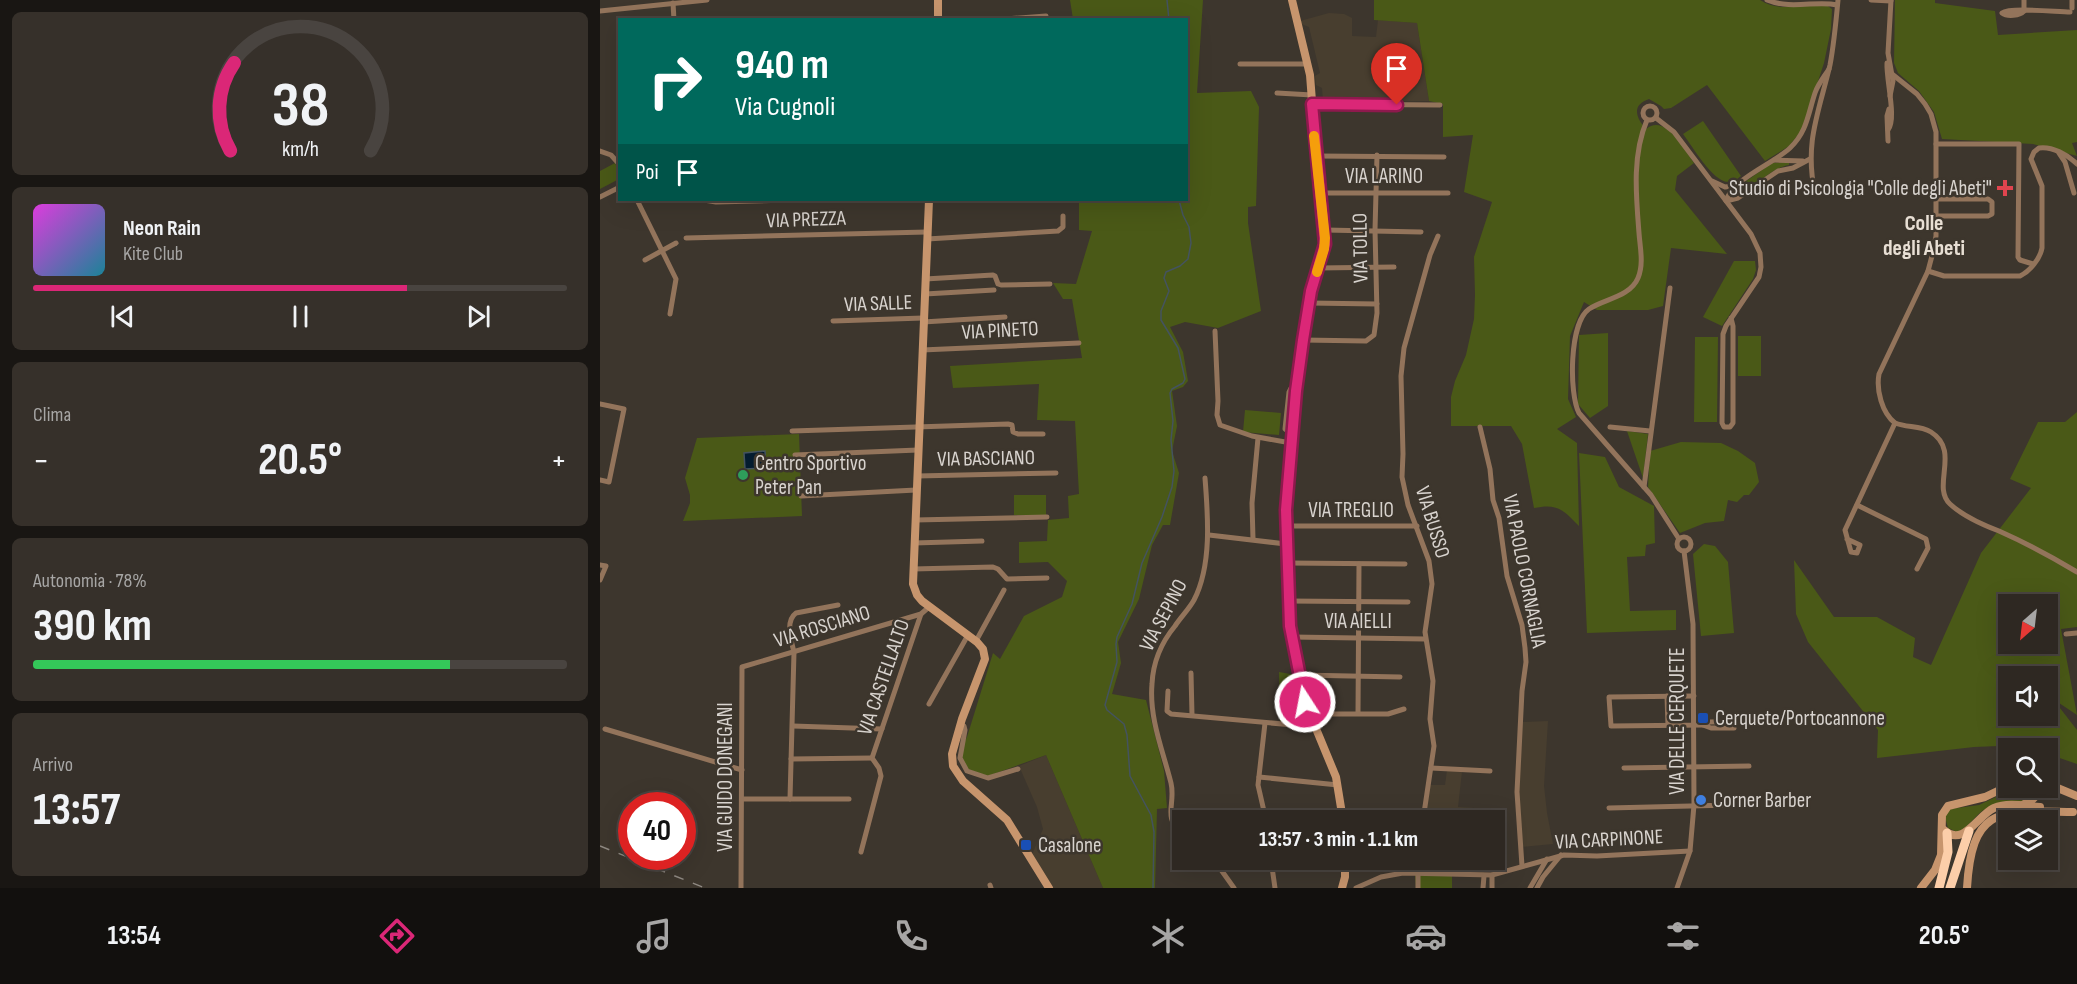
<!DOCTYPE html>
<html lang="it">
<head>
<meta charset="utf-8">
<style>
	body { margin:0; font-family:"Sofia Sans Condensed",sans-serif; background:#36302a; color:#f1f3f6; height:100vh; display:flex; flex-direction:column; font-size:22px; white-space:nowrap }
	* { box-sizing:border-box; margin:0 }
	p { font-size:20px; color:#a7a6a5 }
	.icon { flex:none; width:33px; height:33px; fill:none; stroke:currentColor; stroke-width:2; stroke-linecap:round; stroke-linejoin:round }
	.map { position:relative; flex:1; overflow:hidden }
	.drawer { display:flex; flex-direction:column; gap:12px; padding:12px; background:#191613; width:600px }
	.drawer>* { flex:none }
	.guide { position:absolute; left:18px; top:18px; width:570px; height:183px; border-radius:0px; box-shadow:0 6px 24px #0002,0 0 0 2px #494440; background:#00695c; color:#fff; overflow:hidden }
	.needle { width:39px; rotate:208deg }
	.buttons { position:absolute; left:1398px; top:594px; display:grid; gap:12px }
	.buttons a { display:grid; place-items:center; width:60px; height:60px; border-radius:0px; background:#2e2822; box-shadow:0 6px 24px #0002,0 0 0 2px #494440; font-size:30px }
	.speed { position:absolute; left:18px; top:792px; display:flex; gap:12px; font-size:30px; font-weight:700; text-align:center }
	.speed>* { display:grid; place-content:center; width:78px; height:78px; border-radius:50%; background:#2e2822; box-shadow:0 6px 24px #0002,0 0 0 2px #494440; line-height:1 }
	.speed .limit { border:9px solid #d22; background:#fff; color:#111 }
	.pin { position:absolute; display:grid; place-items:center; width:51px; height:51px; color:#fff; margin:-62px -26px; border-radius:50% 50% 50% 0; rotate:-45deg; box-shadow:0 0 6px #0007 }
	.pin .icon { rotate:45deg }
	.me { position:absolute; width:66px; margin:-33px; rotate:349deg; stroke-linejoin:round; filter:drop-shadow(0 0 4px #0008) }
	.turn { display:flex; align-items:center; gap:21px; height:126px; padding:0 18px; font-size:27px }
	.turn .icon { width:78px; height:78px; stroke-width:2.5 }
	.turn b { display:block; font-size:42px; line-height:51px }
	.then { display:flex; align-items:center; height:57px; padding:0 18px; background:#0003; gap:12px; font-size:22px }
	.big { font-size:45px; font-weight:700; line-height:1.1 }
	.drawer .tile { flex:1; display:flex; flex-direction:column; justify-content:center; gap:9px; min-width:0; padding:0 21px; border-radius:9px; background:#36302a }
	.drawer .dial { align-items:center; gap:0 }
	.dial svg { height:156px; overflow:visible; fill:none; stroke:#494440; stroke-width:7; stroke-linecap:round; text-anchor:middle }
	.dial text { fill:#f1f3f6; stroke:none }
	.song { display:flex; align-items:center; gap:18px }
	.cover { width:72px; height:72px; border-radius:9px; background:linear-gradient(135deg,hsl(300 70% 55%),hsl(190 70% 35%)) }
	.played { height:6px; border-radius:3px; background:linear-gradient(90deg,#db2777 70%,#494440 70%) }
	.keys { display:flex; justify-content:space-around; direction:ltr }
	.heat { display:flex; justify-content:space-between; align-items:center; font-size:33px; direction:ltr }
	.charge { height:9px; border-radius:4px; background:linear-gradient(90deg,#34c759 78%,#494440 0) }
	.trip { position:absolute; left:572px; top:810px; width:333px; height:60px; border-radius:0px; background:#2e2822; box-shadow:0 6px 24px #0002,0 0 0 2px #494440; font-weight:700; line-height:60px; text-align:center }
	.tabs { display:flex; height:96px; justify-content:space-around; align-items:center; background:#12100e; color:#a7a6a5 }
	.tabs .icon { width:42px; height:42px }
	.tabs .on { color:#db2777 }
	.tabs b { font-size:27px; color:#f1f3f6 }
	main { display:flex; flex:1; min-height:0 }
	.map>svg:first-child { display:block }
</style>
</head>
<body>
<main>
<section class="drawer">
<div class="tile dial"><svg viewBox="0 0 100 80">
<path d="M14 69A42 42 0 1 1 86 69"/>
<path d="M14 69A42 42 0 0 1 16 24" stroke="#db2777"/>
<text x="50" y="56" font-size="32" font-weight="700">38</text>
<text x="50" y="72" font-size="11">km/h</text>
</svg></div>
<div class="tile">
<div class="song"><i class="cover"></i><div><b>Neon Rain</b><p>Kite Club</p></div></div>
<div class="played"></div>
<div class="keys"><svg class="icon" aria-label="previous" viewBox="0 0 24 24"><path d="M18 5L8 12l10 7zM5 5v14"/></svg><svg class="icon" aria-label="pause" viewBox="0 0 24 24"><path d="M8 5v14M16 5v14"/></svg><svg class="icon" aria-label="next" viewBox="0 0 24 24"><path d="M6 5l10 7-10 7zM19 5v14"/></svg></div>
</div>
<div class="tile"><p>Clima</p>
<div class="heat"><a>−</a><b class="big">20.5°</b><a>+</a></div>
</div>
<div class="tile"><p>Autonomia · 78%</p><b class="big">390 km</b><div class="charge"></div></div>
<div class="tile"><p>Arrivo</p><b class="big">13:57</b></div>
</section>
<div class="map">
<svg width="1477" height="888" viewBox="0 0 1477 888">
	<rect width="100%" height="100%" fill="#3d362d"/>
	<g fill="#483e2f">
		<path d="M729,13L744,14L752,18V36L776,37L778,20L817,23L829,101L723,102L722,88L716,85L715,76L720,73L709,27L701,24L700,21Z"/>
		<path d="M948,721L944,786L947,813L953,844L920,847L917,792L921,722Z"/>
		<path d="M446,755L503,888H449L431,857L443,829L437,807L419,766Z"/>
		<path d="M847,770L862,771L858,807L889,809L888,820H825L830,785H845Z"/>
		<path d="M819,860H885L884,875L817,872Z"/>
	</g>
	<g fill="#4a5917" fill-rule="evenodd">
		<path d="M470,0H603L597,93L651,91L659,107L656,206L648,207V223L661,311L618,328L585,322L570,327L583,352L588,381L583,387L572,391L577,426L572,451L579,473L570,525H563L552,545L539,599L518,642L521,663L512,694L546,700L564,771L567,808L557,809L555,888H503L446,755L388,776L366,769L360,750L367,737L393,653L400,659L424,616L462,597L467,581L448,562L419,563V542L447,541L448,520L469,518L468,496L479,494L475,421L437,420L439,384L353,388L350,366L482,358L472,299H463L453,283L476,284L492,231L479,230V200H586V20L473,19Z"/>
		<path d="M774,0H1160C1180,13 1204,4 1225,4L1232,9L1231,29L1224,63L1202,130L1189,146L1165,161L1107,85L1071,108L1064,109L1061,106L1049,99C1031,105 1036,118 1046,129C1065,113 1084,149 1094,163L1077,176L1075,190L1127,254L1071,248L1063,306L1048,310H997L984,302L970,336L968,399L976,417L957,429L977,443L979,526C963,510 958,503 934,508L922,444L911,426H851V397L855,381L866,355L874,319L875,295L874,257L892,202L864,192L873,135L843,137V104L829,101L817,23L774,20Z"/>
		<path d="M1295,0H1335V3L1395,11L1398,35L1477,30V142L1472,143L1477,156L1433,144L1342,139L1334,112L1319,91L1298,73L1294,63Z"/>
		<path d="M1103,121L1141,176C1137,179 1134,182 1128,182C1112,181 1093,147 1083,134Z"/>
		<path d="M1186,162L1189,163V165C1166,169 1152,194 1130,197L1132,191L1172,163Z"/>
		<path d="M15,163L19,172V179L0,189V171Z"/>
		<path d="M1134,261H1155L1156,270L1153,279L1122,326L1103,317Z"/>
		<path d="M1008,333V406L990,418L978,404L979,335Z"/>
		<rect x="1138" y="336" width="23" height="40"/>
		<path d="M1095,337H1118L1117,422H1094Z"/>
		<path d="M645,410L681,413L679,435L643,432Z"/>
		<path d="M1477,412V627L1461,629L1477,715L1453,699L1477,730V764L1448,754V748H1433L1423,745L1374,747L1277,758L1278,730L1208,642L1196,614L1194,560L1234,617H1277L1315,638L1313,657L1331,665L1381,553L1431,488L1410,479L1438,422H1465ZM1408,604H1448V644H1408ZM1408,676H1448V716H1408Z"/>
		<path d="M1027,431L1048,434L1043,478Z"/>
		<path d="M199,434L202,516L83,521L90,503V495L85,478L97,438Z"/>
		<path d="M1081,442L1121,443L1138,451L1155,463L1159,482L1149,495H1144L1137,502L1128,500L1124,521L1105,523L1080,533L1048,487L1050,451Z"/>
		<path d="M979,453L1005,457L1019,487L1054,506L1055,543L1046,545L1045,556L1027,557L1030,611L1076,610V630L987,633Z"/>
		<rect x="414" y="495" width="32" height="20"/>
		<path d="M1104,544L1115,546L1128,562L1134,633L1101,636L1093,554Z"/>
		<path d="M679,672L696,675L708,724L680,721Z"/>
		<path d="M1415,788H1430L1433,791L1432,797C1419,805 1401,801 1387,808C1375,814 1370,827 1357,832L1348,828L1345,817L1350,809L1379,805Z"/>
		<path d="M815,875L852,876V888H816Z"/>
	</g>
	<path fill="#041c2f" stroke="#44535f" stroke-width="1.5" d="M165,451L166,468L145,469L144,453Z"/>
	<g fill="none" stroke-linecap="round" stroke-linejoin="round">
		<g stroke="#44535f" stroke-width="1.5">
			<path d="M567,0L569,20"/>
			<path d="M553,888L554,832L551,815L530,776L527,735L524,724L507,710L505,705L517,662L516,644L517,637L532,604L542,563L562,517L572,487L574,471L571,440L573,421L570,393L572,389L583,383L585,379L578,348L561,320V311L569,291L564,278L566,272L580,266L588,259L591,243L589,227L583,215L579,200"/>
		</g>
		<g stroke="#93745b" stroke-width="5">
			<path d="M1167,0C1191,10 1218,0 1237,5"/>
			<path d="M1271,0L1291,1"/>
			<path d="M73,3L74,20"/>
			<path d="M1472,8V0"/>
			<path d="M0,11L107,0"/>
			<path d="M1424,11C1420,16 1407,17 1402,13C1410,7 1457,12 1470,12"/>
			<path d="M1424,11V0"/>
			<path d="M392,20L446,16"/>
			<path d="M1287,63C1286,80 1297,119 1288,130"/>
			<path d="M640,64H708"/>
			<path d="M1292,74L1317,94L1325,104L1331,114L1336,132V236L1333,252L1328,271L1279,374C1276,390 1282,413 1295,423C1307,428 1320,425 1331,432C1361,451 1331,486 1350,504C1363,516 1383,525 1399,531C1426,543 1452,557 1477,572"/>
			<path d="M677,93L712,95"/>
			<path d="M1290,96L1293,81L1288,53L1291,0"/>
			<path d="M712,104L840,105"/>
			<circle cx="1050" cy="113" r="7"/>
			<path d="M1056,118L1074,132L1151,234L1160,253L1161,267L1159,277L1126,326L1123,334L1122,423L1124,427H1130L1133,423V326L1131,318"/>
			<path d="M1047,120C1032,155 1036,195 1039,233C1040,247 1044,264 1038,278C1030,297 1004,299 989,309C969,323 969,394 979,413L1051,495L1079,539"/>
			<path d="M1288,141L1287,116L1289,109"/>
			<path d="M1336,144H1419L1418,257L1420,260L1433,264"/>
			<path d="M0,151L11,155L20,165"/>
			<path d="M1459,153L1465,162L1474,193"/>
			<path d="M716,156L844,157"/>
			<path d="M1210,159L1193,168L1178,171L1138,198L1126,201C1132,179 1173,164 1190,148C1207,132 1208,114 1215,93C1218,84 1224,77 1229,69"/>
			<path d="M1174,160L1203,161"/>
			<path d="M1112,181L1125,187L1134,186"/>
			<path d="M721,193H848"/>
			<path d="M1215,193C1204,143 1219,112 1230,65C1234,44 1236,22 1238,0"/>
			<path d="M0,197L20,187"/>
			<path d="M37,200L76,279L70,314"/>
			<path d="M104,200L116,202L189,200"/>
			<path d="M1336,216H1388L1392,214V202L1388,199H1336"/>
			<path d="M725,230L821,232"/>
			<path d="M86,238L327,232"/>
			<path d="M327,239L458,231L463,227V216"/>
			<path d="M45,260L76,243"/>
			<path d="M718,268L794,267"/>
			<path d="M1328,271L1344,276H1420C1430,271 1440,259 1442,248V186L1431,159L1434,152L1439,148C1452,146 1468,155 1477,164"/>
			<path d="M325,279L393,275L395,276L398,284L401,285L450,284"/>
			<path d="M325,294L394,290"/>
			<path d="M709,303L777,304"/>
			<path d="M233,321L323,318"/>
			<path d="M323,322L405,317"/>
			<path d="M615,331L618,401L617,415L620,425L652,436L691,443"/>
			<path d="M703,340L766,341L774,335L777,313L775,230L777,155"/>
			<path d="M322,350L479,343"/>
			<path d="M0,404L24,409L9,482L0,480"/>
			<path d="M880,427L890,469L893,500L899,518L907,576L922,625L925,648L926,662L922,691L917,792L922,866"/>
			<path d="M1010,427L1050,431"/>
			<path d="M192,431L408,424L412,425L413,432L418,434H443"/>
			<path d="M692,434L685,429L689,392L691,388L697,386"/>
			<path d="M195,455L318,450"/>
			<path d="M317,476L456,473"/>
			<path d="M1044,487L1070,288"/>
			<path d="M201,496L316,490"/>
			<path d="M1257,505L1326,539L1328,548L1317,569"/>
			<path d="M315,520L447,517"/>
			<path d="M686,526H817"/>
			<path d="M609,535L686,544"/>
			<circle cx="1084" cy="544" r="7"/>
			<path d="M653,539L652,503L658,438"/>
			<path d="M1247,539L1260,545L1257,553L1251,552L1245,530L1295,423"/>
			<path d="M314,543L382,541"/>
			<path d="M687,563L805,564"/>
			<path d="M0,565L6,566L0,580"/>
			<path d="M313,569L393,567L398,569L407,579L447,578"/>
			<path d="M688,601L808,602"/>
			<path d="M1466,634L1477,633"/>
			<path d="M692,637L825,639"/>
			<path d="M376,641L404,590"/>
			<path d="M591,673L592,715"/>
			<path d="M700,675L800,677"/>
			<path d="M568,691L567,711L571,714L716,727"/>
			<path d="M1067,696L1068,726"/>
			<path d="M1094,696L1009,697L1011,726L1103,725L1110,722L1178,720"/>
			<path d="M329,704L368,635"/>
			<path d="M758,713L759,564"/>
			<path d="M710,714H788L804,709"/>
			<path d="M665,723L658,785L666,820"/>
			<path d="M360,725L364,726L365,730L360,758L367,771L388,778L418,769"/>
			<path d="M1103,725L1111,728H1134"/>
			<path d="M193,726L282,729"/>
			<path d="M5,729L142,770"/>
			<path d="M191,759L272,758"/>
			<path d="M831,768L890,771"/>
			<path d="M1024,768L1149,766"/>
			<path d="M659,777L738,785"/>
			<path d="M142,799H249"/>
			<path d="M190,799L194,652C191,640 185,621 196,613L238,605"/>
			<path d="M1009,808L1131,805"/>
			<path d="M823,820L834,746L830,719L833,681L825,632L832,584L829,561L808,505L802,477L803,454L801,376L804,348L830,255L838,236"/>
			<path d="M582,834C562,817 576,804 571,783C563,751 549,718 552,684C553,662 561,643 575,626C581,617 589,609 594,600C612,565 608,516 605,478"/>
			<path d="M261,852L281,776L279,768L272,758L321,614"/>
			<path d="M614,860L634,888"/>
			<path d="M671,860L675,888"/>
			<path d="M390,885L391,888"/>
			<path d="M141,888L142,667L321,614L329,607"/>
			<path d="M756,888L781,877L803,873L892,875L964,855L997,856L1090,851"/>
			<path d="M818,888V860"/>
			<path d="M883,888L884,876"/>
			<path d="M892,888V875"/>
			<path d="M930,888L947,859"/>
			<path d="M937,888L943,877L961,855"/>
			<path d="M1077,888L1090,851L1094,805L1093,624L1084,551"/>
		</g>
		<g stroke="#c7956d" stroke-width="8">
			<path d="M692,0L710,75L715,140L725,242L709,303L696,391L687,481L685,514L690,621L705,702L736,777L743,820"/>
			<path d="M338,20V0"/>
			<path d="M329,200L313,584L317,595L322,601L377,642L383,649L385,659L362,719L352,754L353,766L363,781L407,820L449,888"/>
			<path d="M1448,784L1477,796"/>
			<path d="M1424,804L1430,802L1435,797L1434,788"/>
			<path d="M1344,830C1363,848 1378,815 1394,808C1408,802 1425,806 1440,807"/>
			<path d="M742,888L745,877V860"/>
			<path d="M1321,888L1335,870L1341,855L1342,815L1348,806L1385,797L1408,786"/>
			<path d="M1367,888C1372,804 1401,811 1473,812"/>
		</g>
		<g stroke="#fccea9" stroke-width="9">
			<path d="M1339,888L1348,852L1347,833"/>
			<path d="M1350,888L1369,831"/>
		</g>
		<path stroke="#8f8982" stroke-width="1.5" stroke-dasharray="10 10" stroke-linecap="butt" d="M0,846L105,888"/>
	</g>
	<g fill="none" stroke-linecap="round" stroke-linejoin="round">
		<g stroke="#8e194d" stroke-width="15">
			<path id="route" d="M705,702L690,626L686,510L696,391L703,340L711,291L725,244L712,104L797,105"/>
		</g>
		<use href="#route" stroke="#db2777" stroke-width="10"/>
		<path stroke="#f59e0b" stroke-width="10" d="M714,136L725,238L724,249L717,272"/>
	</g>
	<path fill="#e0444e" stroke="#3d362d" stroke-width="2" d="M1402 179h6v6h6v6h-6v6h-6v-6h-6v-6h6z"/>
	<circle fill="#2e9e5b" stroke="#3d362d" stroke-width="2" cx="143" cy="475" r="6"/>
	<g fill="#1a4fb4" stroke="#3d362d" stroke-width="2">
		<rect x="1097" y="712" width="12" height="12" rx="3"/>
		<rect x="420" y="839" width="12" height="12" rx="3"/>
	</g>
	<circle fill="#3f7fe0" stroke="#3d362d" stroke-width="2" cx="1101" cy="800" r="6"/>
	<g text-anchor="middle" stroke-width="5" stroke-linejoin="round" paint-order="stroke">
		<g font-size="21" fill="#d8d3ce" stroke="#3d362d">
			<text x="784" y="183">VIA LARINO</text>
			<text transform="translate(206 219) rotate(-2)" y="7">VIA PREZZA</text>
			<text transform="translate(760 248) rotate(-91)" y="7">VIA TOLLO</text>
			<text transform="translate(278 303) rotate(-2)" y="7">VIA SALLE</text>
			<text transform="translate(400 330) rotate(-3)" y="7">VIA PINETO</text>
			<text transform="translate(386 458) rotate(-1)" y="7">VIA BASCIANO</text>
			<text x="751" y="517">VIA TREGLIO</text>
			<text transform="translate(833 522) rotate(73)" y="7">VIA BUSSO</text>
			<text transform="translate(925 571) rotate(79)" y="7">VIA PAOLO CORNAGLIA</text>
			<text transform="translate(563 615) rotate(-62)" y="7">VIA SEPINO</text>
			<text x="758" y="628">VIA AIELLI</text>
			<text transform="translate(222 626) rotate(-17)" y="7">VIA ROSCIANO</text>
			<text transform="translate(283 677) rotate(-71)" y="7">VIA CASTELLALTO</text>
			<text transform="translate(1077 721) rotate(-90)" y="7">VIA DELLE CERQUETE</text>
			<text transform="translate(125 777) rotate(-90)" y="7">VIA GUIDO DONEGANI</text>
			<text transform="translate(1009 839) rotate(-3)" y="7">VIA CARPINONE</text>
		</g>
		<g font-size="21" fill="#d8d3ce" stroke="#3d362d" text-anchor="start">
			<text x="1392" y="195" text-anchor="end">Studio di Psicologia "Colle degli Abeti"</text>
			<text x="155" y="470">Centro Sportivo<tspan x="155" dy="24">Peter Pan</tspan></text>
			<text x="1115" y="725">Cerquete/Portocannone</text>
			<text x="1113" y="807">Corner Barber</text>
			<text x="438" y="852">Casalone</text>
		</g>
		<g font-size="22" font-weight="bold" fill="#e8dfd4" stroke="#3d362d">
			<text x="1324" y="230">Colle<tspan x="1324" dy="25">degli Abeti</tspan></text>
		</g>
	</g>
</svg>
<div class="buttons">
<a><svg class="needle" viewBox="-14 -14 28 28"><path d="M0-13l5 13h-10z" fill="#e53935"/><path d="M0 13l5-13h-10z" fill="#a7a6a5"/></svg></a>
<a><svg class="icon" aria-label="sound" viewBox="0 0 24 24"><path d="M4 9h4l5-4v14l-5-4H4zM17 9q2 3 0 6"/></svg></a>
<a><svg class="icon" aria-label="search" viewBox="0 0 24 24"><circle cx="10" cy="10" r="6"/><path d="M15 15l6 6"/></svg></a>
<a><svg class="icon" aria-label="layers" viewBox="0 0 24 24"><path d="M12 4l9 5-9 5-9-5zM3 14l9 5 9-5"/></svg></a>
</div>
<div class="speed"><div class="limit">40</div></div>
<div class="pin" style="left:797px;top:105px;background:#d93025"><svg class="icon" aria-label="arrive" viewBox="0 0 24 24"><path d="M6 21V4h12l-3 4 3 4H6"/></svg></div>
<svg class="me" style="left:705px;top:702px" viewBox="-20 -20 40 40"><circle r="17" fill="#db2777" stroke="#fff" stroke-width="3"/><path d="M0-11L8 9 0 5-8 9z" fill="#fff"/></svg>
<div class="trip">13:57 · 3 min · 1.1 km</div>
<div class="guide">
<div class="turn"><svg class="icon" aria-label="right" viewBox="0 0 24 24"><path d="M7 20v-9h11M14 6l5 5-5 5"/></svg><div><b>940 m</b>Via Cugnoli</div></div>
<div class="then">Poi<svg class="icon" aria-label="arrive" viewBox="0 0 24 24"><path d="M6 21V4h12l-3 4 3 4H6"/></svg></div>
</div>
</div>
</main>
<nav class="tabs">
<b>13:54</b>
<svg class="icon on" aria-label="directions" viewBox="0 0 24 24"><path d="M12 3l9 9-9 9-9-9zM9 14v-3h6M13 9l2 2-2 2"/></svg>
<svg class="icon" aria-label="music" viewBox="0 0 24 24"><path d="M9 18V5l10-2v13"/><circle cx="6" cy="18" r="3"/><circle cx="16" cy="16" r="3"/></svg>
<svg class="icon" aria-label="phone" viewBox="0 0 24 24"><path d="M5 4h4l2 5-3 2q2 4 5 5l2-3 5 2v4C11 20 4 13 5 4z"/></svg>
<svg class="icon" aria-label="climate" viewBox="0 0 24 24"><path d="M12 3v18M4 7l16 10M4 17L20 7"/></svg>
<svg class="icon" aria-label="car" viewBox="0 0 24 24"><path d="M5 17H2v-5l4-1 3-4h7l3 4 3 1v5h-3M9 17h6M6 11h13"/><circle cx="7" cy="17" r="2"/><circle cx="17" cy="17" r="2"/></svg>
<svg class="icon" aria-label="filters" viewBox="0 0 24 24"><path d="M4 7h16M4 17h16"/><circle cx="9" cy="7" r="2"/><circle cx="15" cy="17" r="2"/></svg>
<b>20.5°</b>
</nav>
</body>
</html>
